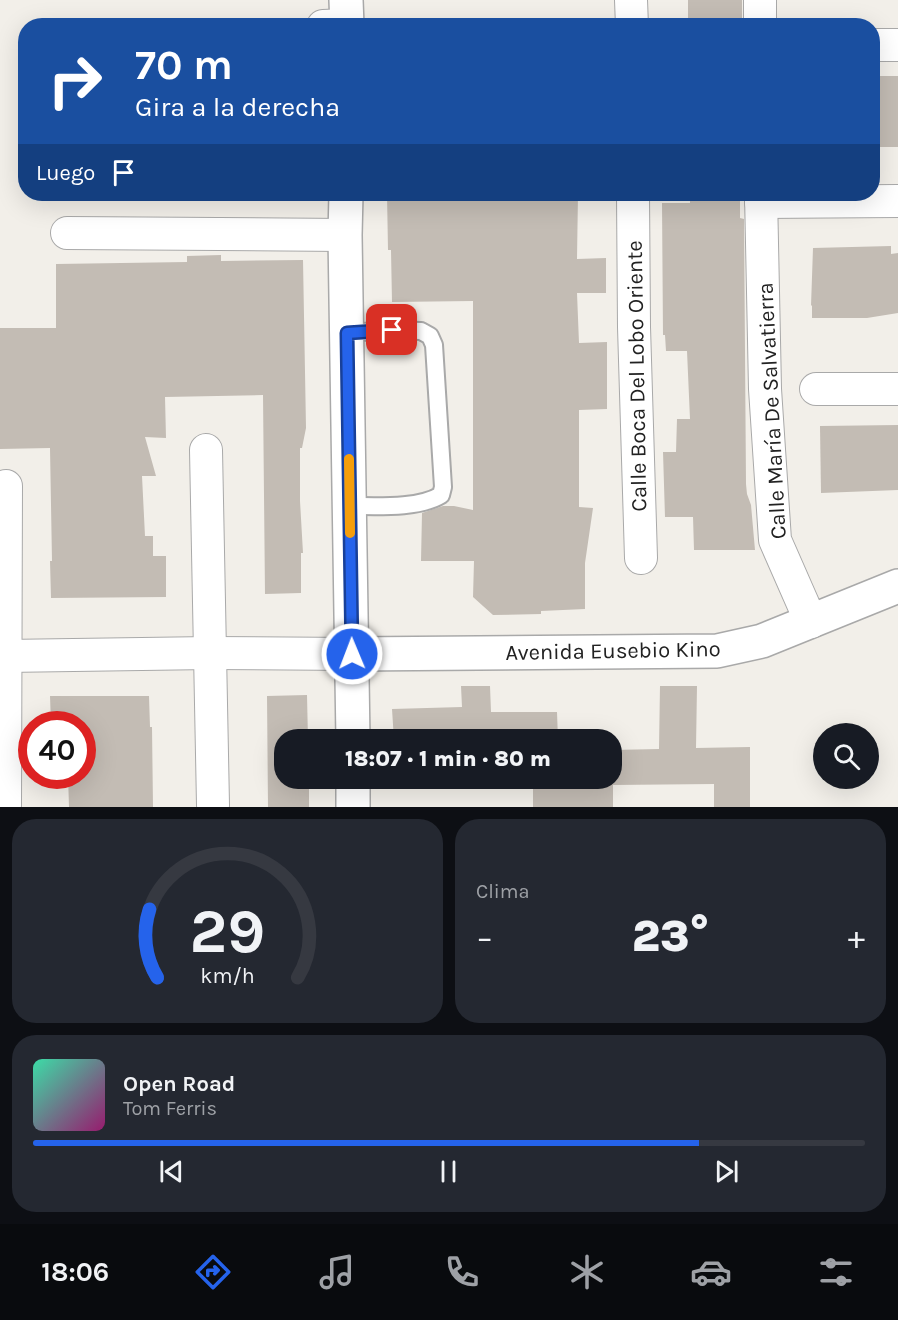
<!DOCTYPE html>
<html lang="es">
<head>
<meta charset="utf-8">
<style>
	body { margin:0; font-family:Karla,sans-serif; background:#242831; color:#f1f3f6; height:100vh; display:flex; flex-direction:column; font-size:22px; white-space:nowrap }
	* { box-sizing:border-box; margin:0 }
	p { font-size:20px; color:#9ea1a6 }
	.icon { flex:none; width:33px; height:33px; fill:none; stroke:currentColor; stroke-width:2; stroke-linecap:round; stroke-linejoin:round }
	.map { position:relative; height:807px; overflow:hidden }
	.panel { display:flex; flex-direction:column; gap:12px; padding:12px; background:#0d0f14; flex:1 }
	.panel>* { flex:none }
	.guide { position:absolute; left:18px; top:18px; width:862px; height:183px; border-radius:24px; box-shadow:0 6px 24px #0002; background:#1a4fa0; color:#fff; overflow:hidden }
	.fabs { position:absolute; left:813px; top:723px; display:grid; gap:12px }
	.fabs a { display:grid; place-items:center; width:66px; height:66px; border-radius:50%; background:#171b24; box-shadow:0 6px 24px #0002; font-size:30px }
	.speed { position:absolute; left:18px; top:711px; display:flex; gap:12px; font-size:30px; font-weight:700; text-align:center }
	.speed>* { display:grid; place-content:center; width:78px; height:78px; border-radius:50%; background:#171b24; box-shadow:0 6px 24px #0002; line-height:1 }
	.speed .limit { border:9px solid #d22; background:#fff; color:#111 }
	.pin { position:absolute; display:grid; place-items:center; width:51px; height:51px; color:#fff; margin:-26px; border-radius:12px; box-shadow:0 3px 9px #0006 }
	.me { position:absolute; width:66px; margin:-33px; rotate:359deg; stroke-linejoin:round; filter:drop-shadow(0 0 4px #0008) }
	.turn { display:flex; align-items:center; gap:21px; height:126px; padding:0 18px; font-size:27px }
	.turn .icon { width:78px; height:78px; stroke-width:2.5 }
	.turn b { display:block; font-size:42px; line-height:51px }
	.then { display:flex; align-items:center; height:57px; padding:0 18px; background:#0003; gap:12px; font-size:22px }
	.big { font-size:45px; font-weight:800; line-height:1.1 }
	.panel .tile { flex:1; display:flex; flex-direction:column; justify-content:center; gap:9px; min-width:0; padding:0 21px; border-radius:24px; background:#242831 }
	.panel .dial { align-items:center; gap:0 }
	.dial svg { height:156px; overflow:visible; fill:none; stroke:#363941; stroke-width:7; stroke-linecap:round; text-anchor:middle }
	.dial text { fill:#f1f3f6; stroke:none }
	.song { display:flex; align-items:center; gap:18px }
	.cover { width:72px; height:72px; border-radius:9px; background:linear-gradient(135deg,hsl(160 70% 55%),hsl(320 70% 35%)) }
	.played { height:6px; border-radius:3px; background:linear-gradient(90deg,#2563eb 80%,#363941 80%) }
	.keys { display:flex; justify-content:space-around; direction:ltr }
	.heat { display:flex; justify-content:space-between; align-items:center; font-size:33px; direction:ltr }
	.panel .tiles { flex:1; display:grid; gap:12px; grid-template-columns:1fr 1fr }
	.tile:last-child { grid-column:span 2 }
	.trip { position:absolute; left:274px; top:729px; width:348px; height:60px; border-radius:24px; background:#171b24; box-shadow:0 6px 24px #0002; font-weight:800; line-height:60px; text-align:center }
	.tabs { display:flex; height:96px; justify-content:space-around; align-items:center; background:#090b0e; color:#9ea1a6 }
	.tabs .icon { width:42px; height:42px }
	.tabs .active { color:#2563eb }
	.tabs b { font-size:27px; color:#f1f3f6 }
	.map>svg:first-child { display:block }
</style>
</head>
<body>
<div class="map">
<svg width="898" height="807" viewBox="0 0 898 807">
	<rect width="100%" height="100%" fill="#f2efe9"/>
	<g fill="#c3bcb4">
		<rect x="688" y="0" width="54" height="26"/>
		<rect x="873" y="76" width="25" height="71"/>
		<path d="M387,194H578L577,259L606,258V293H577L579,343L607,342V409L579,410V507L593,508L585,563V609L541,611V614L493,615L473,597L474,561H421L422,513L443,506H454L473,510V301L392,302L391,250H388Z"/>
		<path d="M690,194H740V218L744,219L746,484L747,494L751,505L755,550H694L693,517H665L663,452H676L677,419H690L687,351H666L665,335H663L662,203H690Z"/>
		<path d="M891,246V254L898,253V313L867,318H812V305L811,306L813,248Z"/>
		<path d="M221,255V261L303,260L306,428L302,448H300V501L303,553H301V593L265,594L263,395L165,397L166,438L145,437L156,476H142L145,536H153V556H166V597L51,598L50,561H52L50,448L0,449V328H56V264L187,262V256Z"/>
		<path d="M898,425V490L821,493L820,426Z"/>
		<path d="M461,686H490L491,712H557L558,740H394L392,709L462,707Z"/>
		<path d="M660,686H697L696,748L750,747V807H714V784L613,785V807H533V786L415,788V778H612V750L659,749Z"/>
		<path d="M307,695L308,740H285V778H309V807H268L267,696Z"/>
		<path d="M50,696H149L150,727H152L153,807H69L68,776H82V724H51Z"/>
	</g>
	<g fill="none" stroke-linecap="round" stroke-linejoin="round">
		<g stroke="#a9a9a9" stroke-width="20">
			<path id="service" d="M347,333L392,330L421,331L430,336L434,345L443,487L441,495C419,509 375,506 350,506"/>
		</g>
		<g stroke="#a9a9a9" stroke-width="34">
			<g id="minor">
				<path d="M631,0L632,26"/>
				<path d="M323,26L346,25"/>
				<path d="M760,26V0"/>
				<path d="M873,45H898"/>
				<path d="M633,194L634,327L641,558"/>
				<path d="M761,194L765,389L775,540L811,622"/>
				<path d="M761,202L898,201"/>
				<path d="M67,233L345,235"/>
				<path d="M816,389H898"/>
				<path d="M206,450L213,805"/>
				<path d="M5,656L210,653L352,654"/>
				<path d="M5,805L6,486"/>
			</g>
		</g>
		<g stroke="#a9a9a9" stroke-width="36">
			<g id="tertiary">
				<path d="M346,0L347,26"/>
				<path d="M346,194L345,235L353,740"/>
				<path d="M352,654L717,651L762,641L898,586"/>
				<path d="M353,778V807"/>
			</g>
		</g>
		<use href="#service" stroke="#fff" stroke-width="16"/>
		<use href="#minor" stroke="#fff" stroke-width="32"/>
		<use href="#tertiary" stroke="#fff" stroke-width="33"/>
	</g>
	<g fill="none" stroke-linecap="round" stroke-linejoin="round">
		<g stroke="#184099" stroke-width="15">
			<path id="route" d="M352,654L347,333L392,330"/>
		</g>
		<use href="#route" stroke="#2563eb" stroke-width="10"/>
		<path stroke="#f59e0b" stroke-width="10" d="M349,459L350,533"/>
	</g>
	<g text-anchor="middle" stroke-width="4.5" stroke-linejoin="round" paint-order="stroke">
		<g font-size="22" fill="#222" stroke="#fff">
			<text transform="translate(636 376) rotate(-91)" y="8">Calle Boca Del Lobo Oriente</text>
			<text transform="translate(771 411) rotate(-93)" y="8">Calle María De Salvatierra</text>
			<text transform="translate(613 650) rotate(-1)" y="8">Avenida Eusebio Kino</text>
		</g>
	</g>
</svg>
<div class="fabs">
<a><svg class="icon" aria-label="search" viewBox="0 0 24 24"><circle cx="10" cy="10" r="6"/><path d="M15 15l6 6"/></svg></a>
</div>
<div class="speed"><div class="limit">40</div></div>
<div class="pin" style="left:392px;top:330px;background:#d93025"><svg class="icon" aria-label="arrive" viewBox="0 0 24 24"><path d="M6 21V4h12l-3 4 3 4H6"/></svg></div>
<svg class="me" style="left:352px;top:654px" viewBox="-20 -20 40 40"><circle r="17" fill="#2563eb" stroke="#fff" stroke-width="3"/><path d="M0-11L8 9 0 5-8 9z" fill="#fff"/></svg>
<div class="trip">18:07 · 1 min · 80 m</div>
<div class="guide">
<div class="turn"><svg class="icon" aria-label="right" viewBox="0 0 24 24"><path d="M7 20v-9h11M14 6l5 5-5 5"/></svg><div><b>70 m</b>Gira a la derecha</div></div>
<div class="then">Luego<svg class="icon" aria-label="arrive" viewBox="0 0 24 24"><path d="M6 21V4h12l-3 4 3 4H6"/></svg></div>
</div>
</div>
<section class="panel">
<div class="tiles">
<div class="tile dial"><svg viewBox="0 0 100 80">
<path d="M14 69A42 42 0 1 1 86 69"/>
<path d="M14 69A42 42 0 0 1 10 34" stroke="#2563eb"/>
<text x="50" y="56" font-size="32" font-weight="700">29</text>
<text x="50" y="72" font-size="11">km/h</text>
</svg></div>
<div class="tile"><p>Clima</p>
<div class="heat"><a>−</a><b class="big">23°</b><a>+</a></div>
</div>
<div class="tile">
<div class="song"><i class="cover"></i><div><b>Open Road</b><p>Tom Ferris</p></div></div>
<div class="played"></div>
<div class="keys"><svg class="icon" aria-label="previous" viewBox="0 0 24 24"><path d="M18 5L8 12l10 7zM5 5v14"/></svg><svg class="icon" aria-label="pause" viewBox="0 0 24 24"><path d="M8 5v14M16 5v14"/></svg><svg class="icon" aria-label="next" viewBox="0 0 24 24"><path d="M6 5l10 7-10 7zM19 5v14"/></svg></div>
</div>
</div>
</section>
<nav class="tabs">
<b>18:06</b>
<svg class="icon active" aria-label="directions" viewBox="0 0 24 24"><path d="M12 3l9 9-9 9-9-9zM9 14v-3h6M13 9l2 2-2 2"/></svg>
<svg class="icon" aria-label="music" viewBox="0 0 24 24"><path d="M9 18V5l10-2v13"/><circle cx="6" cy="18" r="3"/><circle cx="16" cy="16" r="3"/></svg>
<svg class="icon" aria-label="phone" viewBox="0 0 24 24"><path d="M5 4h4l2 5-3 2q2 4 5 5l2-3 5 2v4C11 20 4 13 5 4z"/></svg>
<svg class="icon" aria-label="climate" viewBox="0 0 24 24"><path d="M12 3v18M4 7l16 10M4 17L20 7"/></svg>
<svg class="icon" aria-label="car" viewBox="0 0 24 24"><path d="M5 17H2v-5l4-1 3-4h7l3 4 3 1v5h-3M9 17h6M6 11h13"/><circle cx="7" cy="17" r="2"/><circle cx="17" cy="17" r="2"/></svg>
<svg class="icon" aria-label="filters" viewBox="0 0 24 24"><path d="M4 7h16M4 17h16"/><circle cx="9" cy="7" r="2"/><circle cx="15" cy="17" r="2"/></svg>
</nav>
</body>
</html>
